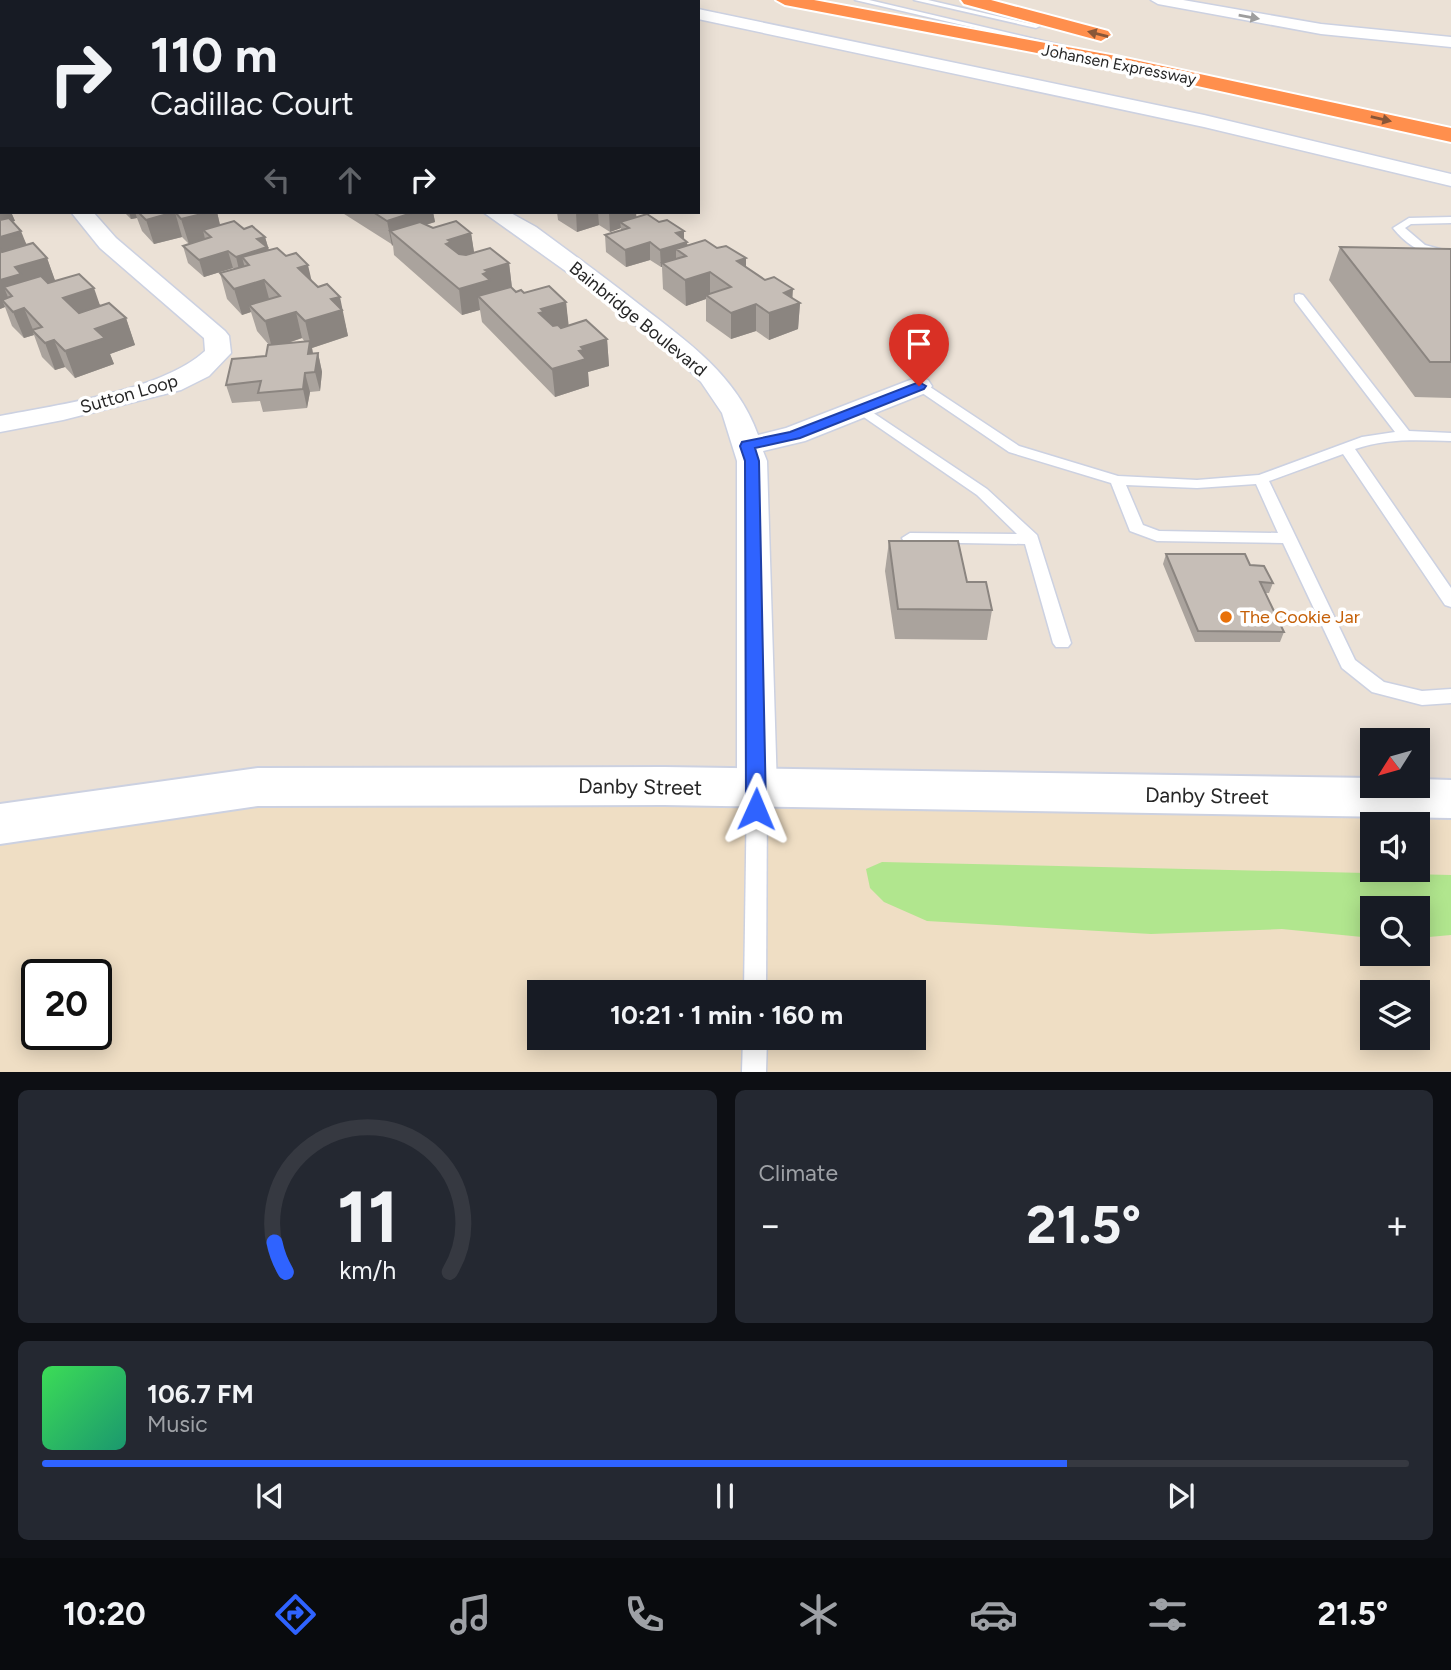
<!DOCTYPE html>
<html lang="en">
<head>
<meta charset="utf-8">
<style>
	body { margin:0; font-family:Figtree,sans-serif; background:#242831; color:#f1f3f6; height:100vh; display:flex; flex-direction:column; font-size:26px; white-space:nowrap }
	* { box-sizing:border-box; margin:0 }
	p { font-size:23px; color:#9ea1a6 }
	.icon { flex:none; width:38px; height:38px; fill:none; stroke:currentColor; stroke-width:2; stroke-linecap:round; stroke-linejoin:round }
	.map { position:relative; height:1072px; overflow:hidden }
	.panel { display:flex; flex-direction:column; gap:18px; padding:18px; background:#0d0f14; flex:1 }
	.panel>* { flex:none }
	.guide { position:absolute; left:0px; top:0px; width:700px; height:214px; box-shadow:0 4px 18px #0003; background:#171b24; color:#f1f3f6; overflow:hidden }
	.needle { width:46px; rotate:233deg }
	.controls { position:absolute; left:1360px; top:728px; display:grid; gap:14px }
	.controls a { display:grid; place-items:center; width:70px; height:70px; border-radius:0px; background:#171b24; box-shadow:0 4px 18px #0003; font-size:35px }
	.speed { position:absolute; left:21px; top:959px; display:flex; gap:14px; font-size:35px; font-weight:700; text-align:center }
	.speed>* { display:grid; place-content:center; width:91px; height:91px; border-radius:50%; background:#171b24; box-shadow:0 4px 18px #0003; line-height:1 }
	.speed .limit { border:4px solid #111; border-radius:10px; background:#fff; color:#111 }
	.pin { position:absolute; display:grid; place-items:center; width:60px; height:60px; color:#fff; margin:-72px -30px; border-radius:50% 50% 50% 0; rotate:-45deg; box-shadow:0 0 7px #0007 }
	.pin .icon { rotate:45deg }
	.me { position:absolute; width:77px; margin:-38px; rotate:1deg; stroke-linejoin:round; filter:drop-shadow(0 0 5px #0008) }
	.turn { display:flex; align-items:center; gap:24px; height:147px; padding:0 35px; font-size:32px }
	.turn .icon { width:91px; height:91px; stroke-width:2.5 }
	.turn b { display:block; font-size:49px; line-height:60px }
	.lanes { display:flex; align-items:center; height:66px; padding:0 35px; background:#0003; justify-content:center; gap:35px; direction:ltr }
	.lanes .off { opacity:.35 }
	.big { font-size:52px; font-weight:700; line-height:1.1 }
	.panel .tile { flex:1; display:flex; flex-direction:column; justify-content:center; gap:10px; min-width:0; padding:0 24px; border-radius:10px; background:#242831 }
	.panel .dial { align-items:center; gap:0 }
	.dial svg { height:182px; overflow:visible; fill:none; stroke:#363941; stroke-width:7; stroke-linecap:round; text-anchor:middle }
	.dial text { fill:#f1f3f6; stroke:none }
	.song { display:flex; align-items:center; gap:21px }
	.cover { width:84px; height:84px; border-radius:10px; background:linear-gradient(135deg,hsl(130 70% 55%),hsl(160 70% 35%)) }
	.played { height:7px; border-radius:4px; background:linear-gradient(90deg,#2f63ff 75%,#363941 75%) }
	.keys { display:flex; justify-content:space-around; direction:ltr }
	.heat { display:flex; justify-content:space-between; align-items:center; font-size:38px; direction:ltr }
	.panel .tiles { flex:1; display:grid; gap:18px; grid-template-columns:1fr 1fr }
	.tile:last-child { grid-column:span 2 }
	.trip { position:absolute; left:527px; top:980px; width:399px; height:70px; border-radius:0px; background:#171b24; box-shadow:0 4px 18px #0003; font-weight:700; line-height:70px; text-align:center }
	.tab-bar { display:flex; height:112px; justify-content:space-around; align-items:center; background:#090b0e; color:#9ea1a6 }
	.tab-bar .icon { width:49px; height:49px }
	.tab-bar .active { color:#2f63ff }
	.tab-bar b { font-size:32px; color:#f1f3f6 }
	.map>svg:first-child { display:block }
</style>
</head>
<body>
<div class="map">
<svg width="1451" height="1072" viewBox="0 0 1451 1072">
	<rect width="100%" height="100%" fill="#ebe1d6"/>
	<path fill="#efdec4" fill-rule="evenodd" d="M258,787L1451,814V1071L0,1072V824ZM1372,824H1418V870H1372ZM1372,908H1418V954H1372ZM37,975H96V1034H37ZM539,992H914V1038H539ZM1372,992H1418V1038H1372Z"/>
	<path fill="#b1e68e" d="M882,862L1451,875V935L1418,938V908H1372V938L1282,929L1151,934L927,921L884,902L870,888L866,869Z"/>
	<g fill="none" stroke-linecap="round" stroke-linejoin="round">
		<g stroke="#ccd1e1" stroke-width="3">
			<g id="lane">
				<path d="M855,0H869L1082,50L1078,52Z"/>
				<path d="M914,0H928L1040,26L1036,28Z"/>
				<path d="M1451,217V223L1411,224L1405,228L1425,245L1451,252V258C1427,257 1408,247 1393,228L1409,218Z"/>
				<path d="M1299,294L1303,295L1409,431L1451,433V441C1418,440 1386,438 1355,449L1451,588V607L1445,605L1343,454L1269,481L1355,660L1384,682L1422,691L1451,689V703L1422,705L1372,692L1342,668L1283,543L1157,541L1130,531L1111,483L1009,452L912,386L919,382L924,383L1019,446L1118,476L1197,480L1259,475L1362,437L1395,432L1295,301V295ZM1256,484L1278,533L1159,531L1143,525L1126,485L1197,488Z"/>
				<path d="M860,404L987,489L1037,535L1071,643L1068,647H1056L1053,643L1025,544L904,542L902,538L910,533L1017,534L977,495L855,411L853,408Z"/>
				<path d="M757,781L764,784L767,789L766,992H744L747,789L750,784Z"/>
				<path d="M743,1038H767L766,1072H742Z"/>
			</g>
		</g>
		<g stroke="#ccd1e1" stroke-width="3">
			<g id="street">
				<path d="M23,0H39L40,2H24Z"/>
				<path d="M631,0H651L652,2H632Z"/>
				<path d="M1151,0H1183L1321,24L1451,37V47L1321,34L1158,4Z"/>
				<path d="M698,9L1204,115L1451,174V186L1204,127L698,19Z"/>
				<rect x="0" y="129" width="2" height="12"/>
				<path d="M71,212H93L116,238L225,331L229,336L231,353L209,376L181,390L63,420L0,432V416C58,405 163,390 205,351L204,338L100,248Z"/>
				<path d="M483,212H509L536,227C571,253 606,278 640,305C688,342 737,376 758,435L786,428L910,380L919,378L928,380L932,386L928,392L805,441L763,451L767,461L777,789L771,800L757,804L743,800L737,789V461L722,413L701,382L676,357L581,282Z"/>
			</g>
		</g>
		<g stroke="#ccd1e1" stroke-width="4">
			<path id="secondary" d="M664,767L1372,778V786H1418V779L1451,780V818L664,805L258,806L0,844V804L258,768Z"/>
		</g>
		<g stroke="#fff" stroke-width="4">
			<g id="highway">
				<path d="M776,0H814L1116,56L1451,128V142L1116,68L785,5Z"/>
				<path d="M961,0H991L1108,31L1111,35L1101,41L964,4Z"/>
			</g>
		</g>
		<use href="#lane" fill="#fff" fill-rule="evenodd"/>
		<use href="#street" fill="#fff" fill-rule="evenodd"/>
		<use href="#secondary" fill="#fff" fill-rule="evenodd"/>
		<use href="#highway" fill="#ff8f4d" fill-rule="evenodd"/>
	</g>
	<g fill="#aaa39d" fill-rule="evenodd">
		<path d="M82,0H210L211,2H83Z"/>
		<path d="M0,1L2,6V56L0,55Z"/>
		<path d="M0,67H2V101L0,102Z"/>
		<path d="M2,212H11L15,221H13L27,245L47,258L55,281L126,318L135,345L110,354L114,364L75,378L65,367L55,370L42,357L34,335L24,338L12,326L5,307L0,309Z"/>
		<path d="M124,212H217L220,225L244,229L265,237L269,250L312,282L345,323L348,336L312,348L313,354L318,353L322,372L320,391L310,392L307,408L263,412L260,401L232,403L226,385L266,356L269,345L257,331L251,312L242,315L227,299L220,273L234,269L233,268L204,277L188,263L183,246L189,244L182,237L154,244L142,231L137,218L131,219ZM302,338L305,342L288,343Z"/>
		<path d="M341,212H433L435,222L426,225L433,228L471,233L474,253L509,263L512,288L516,292L566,302L568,325L607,339L609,366L588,372L589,386L555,397L482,322L480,310L462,315L394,255L393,245Z"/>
		<path d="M557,212H636V217L684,239L688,245L746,268L800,303L798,329L769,340L756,331L731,339L706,321V299L686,306L663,289L662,267H661L650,260L626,267L606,252L605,235L621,230V228L610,232L599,225L577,232L558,220Z"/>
		<path d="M1340,247L1451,249V398L1415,397L1329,280Z"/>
		<path d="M889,541L967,582L992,610L987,640L895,639L885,571Z"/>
		<path d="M1166,554L1250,565L1273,583L1269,593H1265L1284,632L1280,642H1195L1163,564Z"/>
	</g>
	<g fill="#8b8580">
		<path d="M90,0H123L124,2H91Z"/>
		<path d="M0,1L2,6V41H0Z"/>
		<path d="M0,198H2V212H11L15,221L0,224Z"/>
		<path d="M129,212H135L137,218L131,219Z"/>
		<path d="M175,212L182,237L154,244L146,220Z"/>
		<path d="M206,212H217L220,225L203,230L205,239L189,244L181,219Z"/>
		<path d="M409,212H433L435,222L418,227L390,231L393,245L392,246L387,221Z"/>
		<path d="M576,212H598L599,225L577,232Z"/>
		<path d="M609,212H636L637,223L620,222L621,228L610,232Z"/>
		<path d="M21,231L31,256L0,259V237Z"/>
		<path d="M684,231V243L687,242L688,259L686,256L676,249V262L662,263V267H661L660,250L676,233Z"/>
		<path d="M471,233L475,258L454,264L446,244L448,240Z"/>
		<path d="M265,237L270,254L242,257L246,272L240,274L236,257L257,239Z"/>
		<path d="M650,242V260L626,267L625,250Z"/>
		<path d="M228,251L233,268L204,277L199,260Z"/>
		<path d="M47,258L56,283L12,296L4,287L11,305L2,300L5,307L0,309V280L15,267Z"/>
		<path d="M746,258V284L737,261Z"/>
		<path d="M509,263L512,288L478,296L480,310L462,315L459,289L483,274L485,270Z"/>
		<path d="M308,265L314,291L298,268Z"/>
		<path d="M710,272V298L706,295V299L686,306L685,280Z"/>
		<path d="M264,280L271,306L249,305L251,312L242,315L234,289Z"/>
		<path d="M94,288L103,314L73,324L63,298Z"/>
		<path d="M793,289L792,305L800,303L798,329L769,340V313L784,293Z"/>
		<path d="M340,297L348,336L312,348L314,360L308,354L310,342L305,321L331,299Z"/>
		<path d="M566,302L569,328L547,335L539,313L541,309Z"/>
		<path d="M756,304V331L731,339V313Z"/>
		<path d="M24,308L34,332L32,330L34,335L24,338L13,312Z"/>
		<path d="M296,312L302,338L272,348L265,321Z"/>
		<path d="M126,318L135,345L110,354L114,364L75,378L65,351L95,329Z"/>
		<path d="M607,339L609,366L588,372L589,386L555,397L552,369L579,351L581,347Z"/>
		<path d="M54,340L65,367L55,370L45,343Z"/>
		<path d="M318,353L322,372L320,391L315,372Z"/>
		<path d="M305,373L310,392L307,408L303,389Z"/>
	</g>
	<g fill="#c6beb7" stroke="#8b8580" stroke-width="2">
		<path d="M129,0H210L205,2H124Z"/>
		<rect x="0" y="32" width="2" height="11"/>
		<rect x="0" y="67" width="2" height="13"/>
		<path d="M0,186L2,189V198H0Z"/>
		<path d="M138,212H210L181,219L175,212L146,220Z"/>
		<path d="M373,212H415L387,221Z"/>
		<path d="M647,214L659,222L667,220L684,231L676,233L687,242L660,250L650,242L625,250L605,235L629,228L620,222Z"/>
		<path d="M9,218L21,231L0,237V220Z"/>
		<path d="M234,221L244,229L252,226L265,237L257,239L267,247L236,257L228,251L199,260L183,246L211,237L203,230Z"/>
		<path d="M456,221L471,233L448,240L451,242L446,244L459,254L466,255L490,248L509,263L485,270L488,272L483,274L490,280L459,289L390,231L420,222L433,228Z"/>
		<path d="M705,240L717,248L726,246L746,258L737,261L765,280L774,277L793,289L784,293L800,303L769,313L756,304L731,313L706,295L731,287L710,272L685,280L662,263L686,256L676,249Z"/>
		<path d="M33,243L47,258L15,267L21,274L0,280V249L2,252Z"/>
		<path d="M1340,247L1451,249V362H1430Z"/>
		<path d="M277,248L286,256L296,253L308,265L298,268L318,287L327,284L340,297L331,299L342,310L305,321L296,312L265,321L249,305L280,296L264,280L234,289L220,273L249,265L242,257Z"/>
		<path d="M79,274L94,288L63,298L79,313L109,303L126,318L95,329L105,338L65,351L54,340L45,343L32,330L42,327L24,308L13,312L2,300L12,296L4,287L41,276L48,283Z"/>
		<path d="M549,286L566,302L541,309L544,312L539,313L553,326L558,325L561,328L586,320L607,339L581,347L584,350L579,351L586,359L552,369L478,296L511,287L516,292L521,290L524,293Z"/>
		<path d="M310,341L308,354L318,353L315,372L305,373L303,389L258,393L261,381L226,385L232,359L266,356L268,345Z"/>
		<path d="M889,541H958L967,582H986L992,610L898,609Z"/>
		<path d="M1166,554H1245L1250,565L1264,566L1273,583L1260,582L1284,632L1198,631Z"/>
	</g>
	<defs><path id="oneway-solid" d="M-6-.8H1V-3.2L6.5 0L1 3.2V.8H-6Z" transform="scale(1.75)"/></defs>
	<use fill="#9e9e9e" href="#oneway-solid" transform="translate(1249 17) rotate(10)"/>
	<g fill="#885638">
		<use href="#oneway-solid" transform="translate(1098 34) rotate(-166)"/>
		<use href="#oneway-solid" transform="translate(1381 119) rotate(13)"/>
	</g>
	<path fill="#2f63ff" stroke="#1f40a6" stroke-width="2" d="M919,382L926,386L924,389L800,438L755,448L759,461L766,809L764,815L756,817L749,815L746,809L745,461L740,446L742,442L790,432Z"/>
	<circle fill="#e8710a" stroke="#fff" stroke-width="2.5" cx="1226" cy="617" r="7"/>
	<g text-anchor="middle" stroke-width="7" stroke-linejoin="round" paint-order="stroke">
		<g font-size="16" fill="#272727" stroke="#fff">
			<text transform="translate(1119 64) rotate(11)" y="6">Johansen Expressway</text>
		</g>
		<g font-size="18" fill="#272727" stroke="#fff">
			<text transform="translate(638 319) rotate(39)" y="6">Bainbridge Boulevard</text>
			<text transform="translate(129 394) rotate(-16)" y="6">Sutton Loop</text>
		</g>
		<g font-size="18" fill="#c56008" stroke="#fff" text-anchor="start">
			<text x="1240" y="623">The Cookie Jar</text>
		</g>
		<g font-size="21" fill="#272727" stroke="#fff">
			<text transform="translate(640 787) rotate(1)" y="7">Danby Street</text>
			<text transform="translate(1207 796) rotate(1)" y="7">Danby Street</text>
		</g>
	</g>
</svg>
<div class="controls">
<a><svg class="needle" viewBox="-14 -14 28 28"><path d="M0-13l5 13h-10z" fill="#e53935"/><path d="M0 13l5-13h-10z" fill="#9ea1a6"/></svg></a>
<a><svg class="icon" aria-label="sound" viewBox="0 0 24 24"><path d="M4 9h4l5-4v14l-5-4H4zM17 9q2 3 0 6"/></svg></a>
<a><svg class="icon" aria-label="search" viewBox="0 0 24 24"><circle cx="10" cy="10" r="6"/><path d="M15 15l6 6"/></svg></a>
<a><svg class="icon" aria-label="layers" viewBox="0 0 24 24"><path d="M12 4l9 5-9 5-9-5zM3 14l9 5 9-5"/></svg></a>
</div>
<div class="speed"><div class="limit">20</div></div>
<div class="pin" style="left:919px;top:386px;background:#d93025"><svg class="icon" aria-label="arrive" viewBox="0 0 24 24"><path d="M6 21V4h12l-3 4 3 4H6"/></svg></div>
<svg class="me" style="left:756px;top:809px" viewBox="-20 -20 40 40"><path d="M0-17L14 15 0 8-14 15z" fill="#2f63ff" stroke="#fff" stroke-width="4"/></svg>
<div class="trip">10:21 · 1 min · 160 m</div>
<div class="guide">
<div class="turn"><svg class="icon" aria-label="right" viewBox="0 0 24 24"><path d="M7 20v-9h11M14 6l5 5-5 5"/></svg><div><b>110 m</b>Cadillac Court</div></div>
<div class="lanes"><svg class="icon off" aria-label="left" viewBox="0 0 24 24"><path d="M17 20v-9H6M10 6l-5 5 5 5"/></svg><svg class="icon off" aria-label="ahead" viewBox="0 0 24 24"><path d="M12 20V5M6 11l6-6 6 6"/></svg><svg class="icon" aria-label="right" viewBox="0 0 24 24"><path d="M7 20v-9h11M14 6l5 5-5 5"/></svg></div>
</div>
</div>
<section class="panel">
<div class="tiles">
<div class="tile dial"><svg viewBox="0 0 100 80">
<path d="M14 69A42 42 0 1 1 86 69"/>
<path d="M14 69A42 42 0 0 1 9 56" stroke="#2f63ff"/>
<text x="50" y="56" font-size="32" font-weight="700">11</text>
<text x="50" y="72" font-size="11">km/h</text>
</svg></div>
<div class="tile"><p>Climate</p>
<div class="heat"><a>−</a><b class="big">21.5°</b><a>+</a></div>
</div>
<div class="tile">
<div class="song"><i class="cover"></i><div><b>106.7 FM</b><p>Music</p></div></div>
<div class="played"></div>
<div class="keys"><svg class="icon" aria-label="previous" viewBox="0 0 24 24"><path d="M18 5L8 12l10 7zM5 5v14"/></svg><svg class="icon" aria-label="pause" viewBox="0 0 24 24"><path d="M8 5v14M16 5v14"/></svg><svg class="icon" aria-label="next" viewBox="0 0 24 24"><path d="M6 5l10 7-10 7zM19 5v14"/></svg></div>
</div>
</div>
</section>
<nav class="tab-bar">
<b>10:20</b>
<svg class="icon active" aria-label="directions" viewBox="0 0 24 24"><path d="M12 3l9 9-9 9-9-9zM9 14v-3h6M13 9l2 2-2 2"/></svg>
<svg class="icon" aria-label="music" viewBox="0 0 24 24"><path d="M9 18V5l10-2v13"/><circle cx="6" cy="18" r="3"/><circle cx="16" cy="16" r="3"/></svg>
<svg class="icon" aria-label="phone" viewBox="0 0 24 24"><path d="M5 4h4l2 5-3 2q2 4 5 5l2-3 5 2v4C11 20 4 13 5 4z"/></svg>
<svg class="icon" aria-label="climate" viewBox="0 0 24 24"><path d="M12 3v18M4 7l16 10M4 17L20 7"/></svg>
<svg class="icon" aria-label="car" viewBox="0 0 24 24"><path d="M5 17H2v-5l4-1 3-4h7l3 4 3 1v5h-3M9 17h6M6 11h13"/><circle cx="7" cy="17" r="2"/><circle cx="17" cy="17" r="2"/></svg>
<svg class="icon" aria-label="filters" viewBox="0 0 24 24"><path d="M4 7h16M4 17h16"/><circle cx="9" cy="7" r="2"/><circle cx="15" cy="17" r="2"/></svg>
<b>21.5°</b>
</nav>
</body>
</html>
